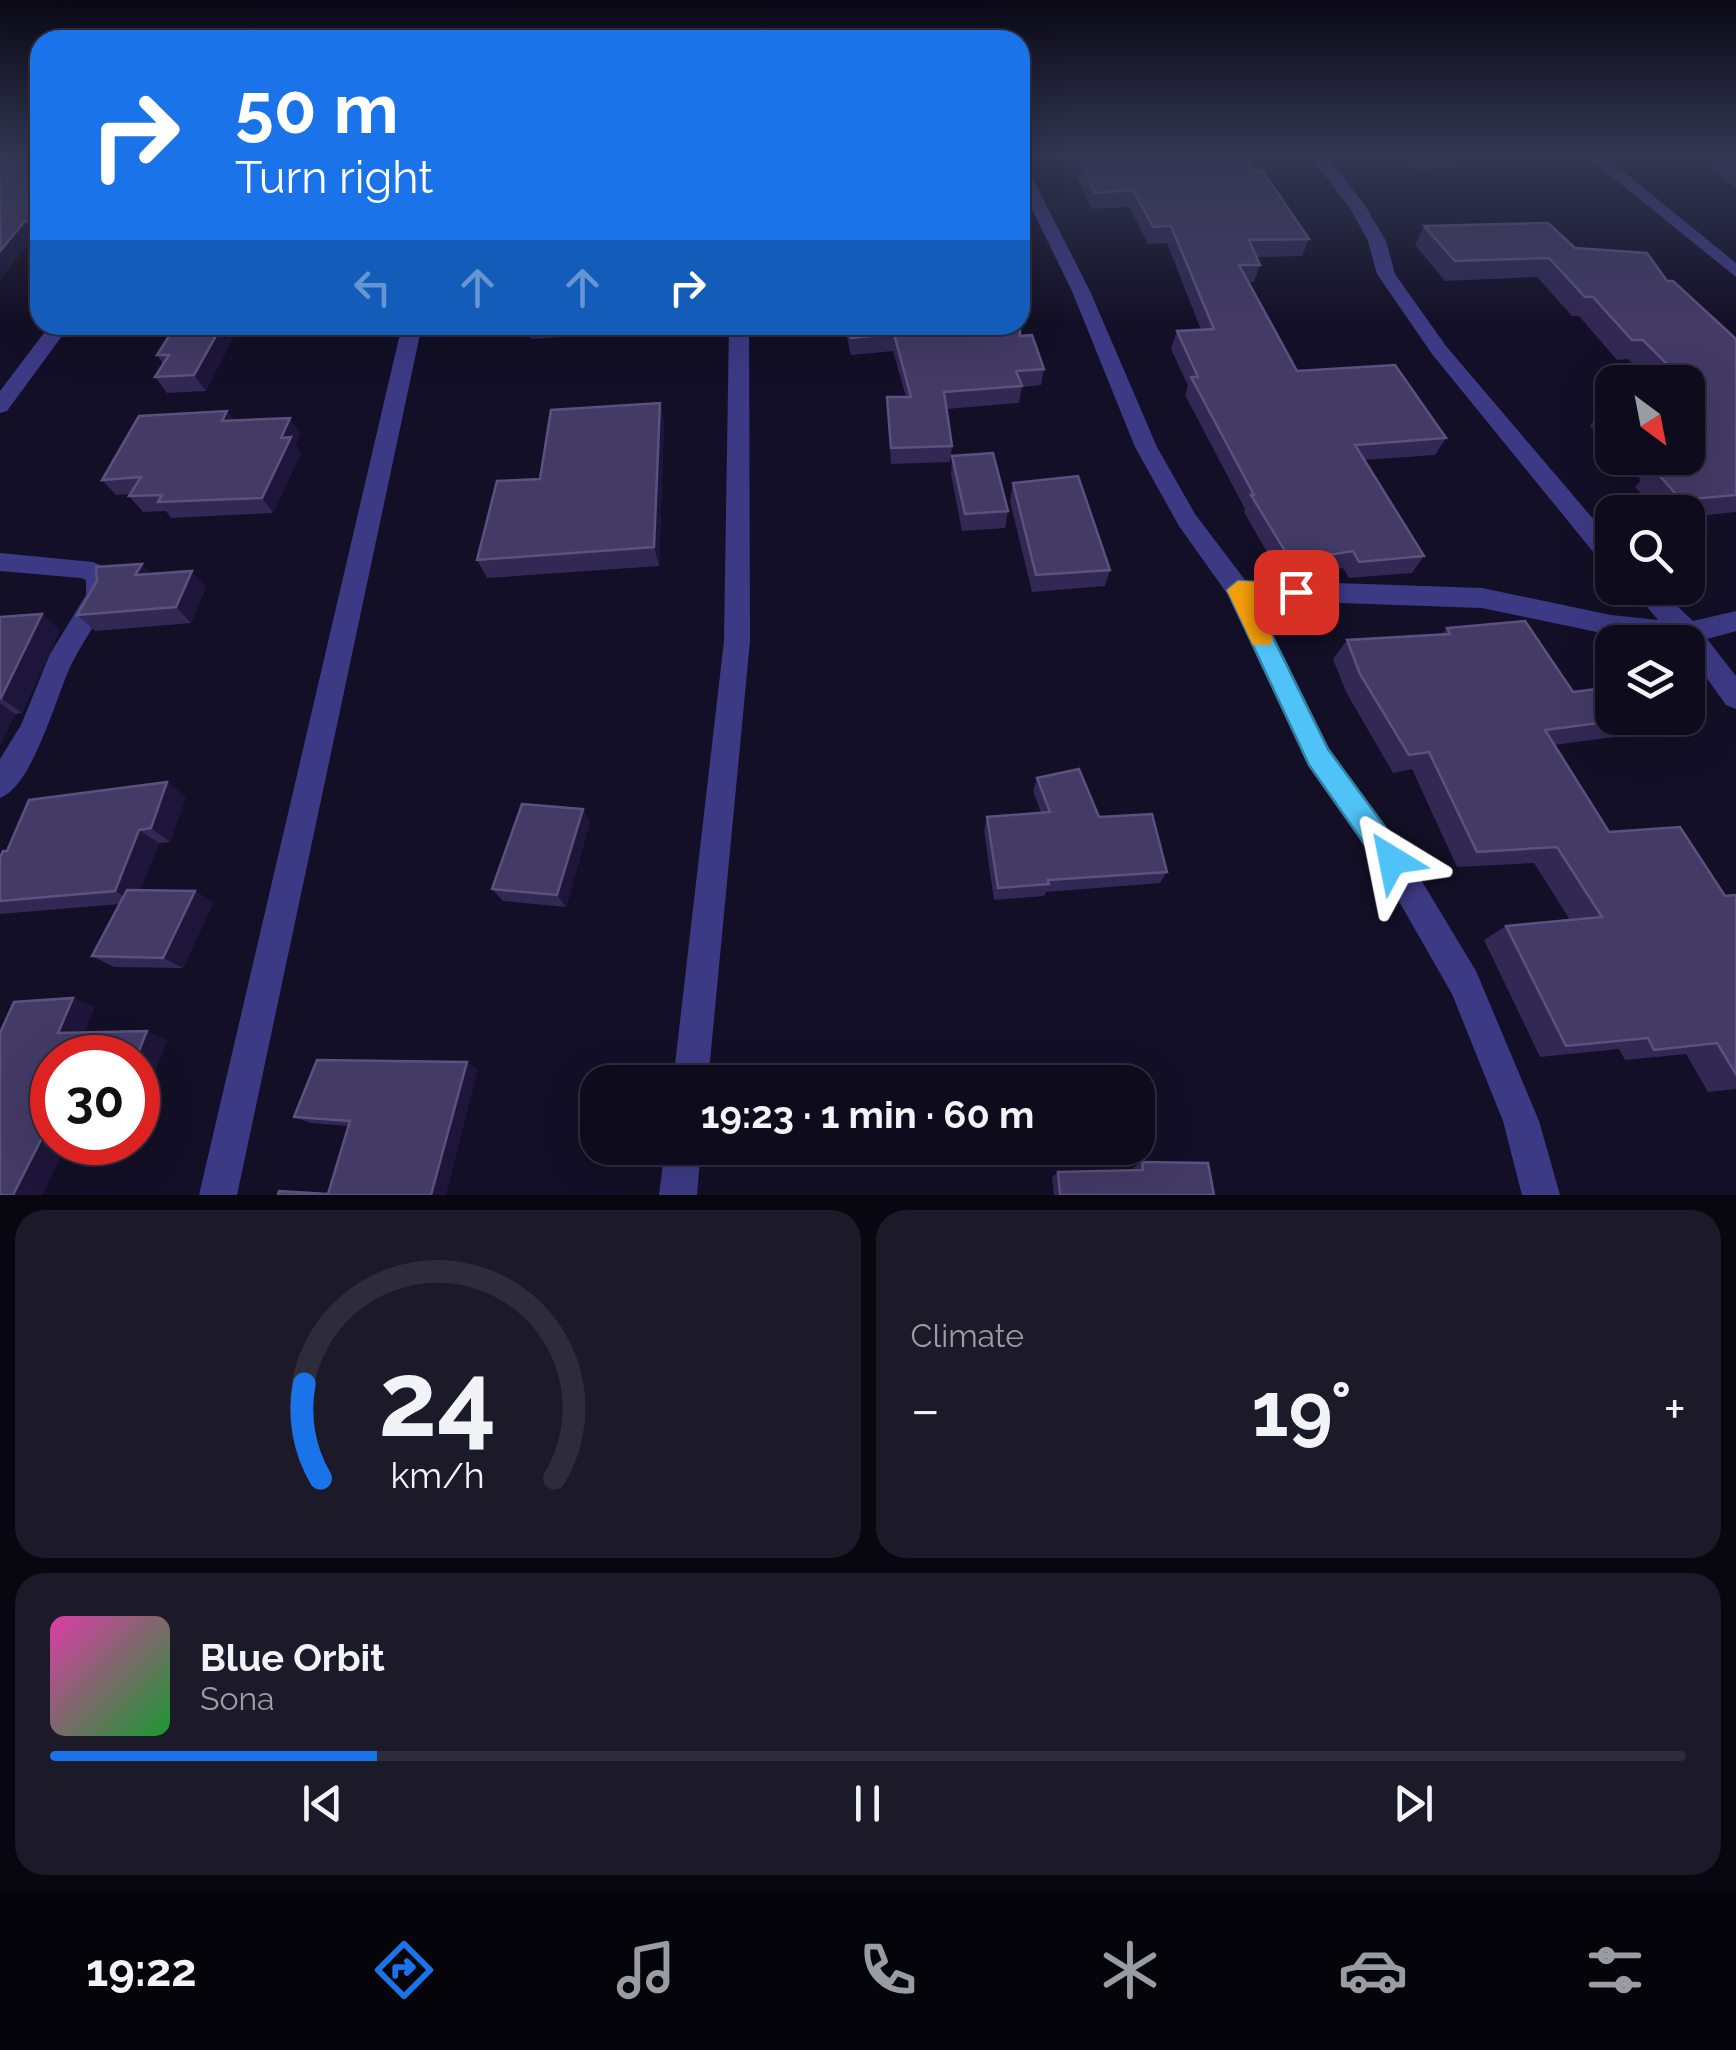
<!DOCTYPE html>
<html lang="en">
<head>
<meta charset="utf-8">
<style>
	body { margin:0; font-family:Raleway,sans-serif; background:#1c1929; color:#f1f3f6; height:100vh; display:flex; flex-direction:column; font-size:38px; white-space:nowrap }
	* { box-sizing:border-box; margin:0 }
	p { font-size:32px; color:#9b9ba3 }
	.icon { flex:none; width:55px; height:55px; fill:none; stroke:currentColor; stroke-width:2; stroke-linecap:round; stroke-linejoin:round }
	.map { position:relative; height:1195px; overflow:hidden }
	.drawer { display:flex; flex-direction:column; gap:15px; padding:15px; background:#08060f; flex:1 }
	.drawer>* { flex:none }
	.banner { position:absolute; left:30px; top:30px; width:1000px; height:305px; border-radius:30px; box-shadow:0 10px 40px #0002,0 0 0 2px #2e2b3b; background:#1a73e8; color:#fff; overflow:hidden }
	.needle { width:65px; rotate:148deg }
	.controls { position:absolute; left:1595px; top:365px; display:grid; gap:20px }
	.controls a { display:grid; place-items:center; width:110px; height:110px; border-radius:20px; background:#0e0b1c; box-shadow:0 10px 40px #0002,0 0 0 2px #2e2b3b; font-size:50px }
	.speed { position:absolute; left:30px; top:1035px; display:flex; gap:20px; font-size:50px; font-weight:700; text-align:center }
	.speed>* { display:grid; place-content:center; width:130px; height:130px; border-radius:50%; background:#0e0b1c; box-shadow:0 10px 40px #0002,0 0 0 2px #2e2b3b; line-height:1 }
	.speed .limit { border:15px solid #d22; background:#fff; color:#111 }
	.pin { position:absolute; display:grid; place-items:center; width:85px; height:85px; color:#fff; margin:-42px; border-radius:20px; box-shadow:0 5px 15px #0006 }
	.me { position:absolute; width:110px; margin:-55px; rotate:325deg; stroke-linejoin:round; filter:drop-shadow(0 0 8px #0008) }
	.turn { display:flex; align-items:center; gap:35px; height:210px; padding:0 40px; font-size:45px }
	.turn .icon { width:130px; height:130px; stroke-width:2.5 }
	.turn b { display:block; font-size:70px; line-height:85px }
	.lanes { display:flex; align-items:center; height:95px; padding:0 40px; background:#0003; justify-content:center; gap:50px; direction:ltr }
	.lanes .off { opacity:.35 }
	.big { font-size:75px; font-weight:700; line-height:1.1 }
	.drawer .tile { flex:1; display:flex; flex-direction:column; justify-content:center; gap:15px; min-width:0; padding:0 35px; border-radius:30px; background:#1c1929 }
	.drawer .dial { align-items:center; gap:0 }
	.dial svg { height:260px; overflow:visible; fill:none; stroke:#2e2b3b; stroke-width:7; stroke-linecap:round; text-anchor:middle }
	.dial text { fill:#f1f3f6; stroke:none }
	.song { display:flex; align-items:center; gap:30px }
	.cover { width:120px; height:120px; border-radius:15px; background:linear-gradient(135deg,hsl(320 70% 55%),hsl(130 70% 35%)) }
	.played { height:10px; border-radius:5px; background:linear-gradient(90deg,#1a73e8 20%,#2e2b3b 20%) }
	.keys { display:flex; justify-content:space-around; direction:ltr }
	.heat { display:flex; justify-content:space-between; align-items:center; font-size:55px; direction:ltr }
	.drawer .tiles { flex:1; display:grid; gap:15px; grid-template-columns:1fr 1fr }
	.tile:last-child { grid-column:span 2 }
	.trip { position:absolute; left:580px; top:1065px; width:575px; height:100px; border-radius:30px; background:#0e0b1c; box-shadow:0 10px 40px #0002,0 0 0 2px #2e2b3b; font-weight:700; line-height:100px; text-align:center }
	.tab-bar { display:flex; height:160px; justify-content:space-around; align-items:center; background:#06040b; color:#9b9ba3 }
	.tab-bar .icon { width:70px; height:70px }
	.tab-bar .on { color:#1a73e8 }
	.tab-bar b { font-size:45px; color:#f1f3f6 }
	.map>svg:first-child { display:block }
</style>
</head>
<body>
<div class="map">
<svg width="1736" height="1195" viewBox="0 0 1736 1195">
	<rect width="100%" height="100%" fill="#130f26"/>
	<g fill="none" stroke-linecap="round" stroke-linejoin="round">
		<g fill="#3d3a85" fill-rule="evenodd">
			<path d="M1309,155H1326L1366,207L1386,241L1395,274L1446,346L1612,541V566L1603,564L1432,354L1377,274L1368,241L1350,208Z"/>
			<path d="M1585,155H1603L1736,263V277Z"/>
			<path d="M1020,164L1028,169L1090,291L1157,447L1195,514L1245,580L1482,588L1611,615L1658,620L1631,588H1658L1693,621L1736,611V631L1707,639L1736,676V709L1726,705L1688,652V642L1611,635L1482,608L1256,600L1329,748L1403,850L1476,971L1539,1121L1560,1195H1522L1503,1121L1452,994L1381,870L1309,766L1228,595L1179,526L1135,447L1072,291L1020,185Z"/>
			<path d="M50,325H70L7,411L0,413V391Z"/>
			<path d="M402,325H422L237,1195H199Z"/>
			<path d="M729,325H749L750,641L708,1082H673L724,641Z"/>
			<path d="M0,553L93,562L107,568L111,596C99,619 84,640 72,663C56,695 34,785 0,798V759L21,725L50,654L86,595V580L81,578L0,571Z"/>
			<path d="M665,1148H701L697,1195H659Z"/>
		</g>
	</g>
	<g fill="#312854">
		<path d="M40,155V235H35L0,280Z"/>
		<path d="M1072,155H1245L1255,171L1309,239L1302,256L1256,257L1260,265L1254,282H1248L1297,371L1446,438L1435,455L1364,460L1424,556L1412,573L1349,578L1343,568L1282,578L1244,512L1245,509L1185,395L1188,386L1171,349L1177,331L1201,330L1167,243L1148,244L1129,207L1091,209L1078,178L1079,168Z"/>
		<path d="M1400,155H1461L1455,167L1415,170Z"/>
		<path d="M1695,155H1736V188Z"/>
		<path d="M1424,226L1575,248L1667,281L1736,339V512L1688,517V512H1657L1635,487L1641,480L1620,458H1688V382H1650L1628,359L1617,360L1579,316H1572L1537,277L1445,281L1415,245Z"/>
		<path d="M176,325L206,391L167,393L155,377L163,364L157,355Z"/>
		<path d="M526,325H575L573,336L531,339Z"/>
		<path d="M844,325H1020V336L1044,369L1041,385L1022,387L1019,403L947,409L952,446L950,462L891,464L887,397H906L893,351L851,355Z"/>
		<path d="M660,403L664,422L659,566L487,578L477,560L540,479Z"/>
		<path d="M1605,406H1612V450L1590,426Z"/>
		<path d="M227,411L234,421L300,433L295,444L301,453L273,513L171,518L166,511L143,512L129,496L131,494L116,495L102,480Z"/>
		<path d="M952,456L1008,511L1005,528L962,531L951,474Z"/>
		<path d="M1013,483L1110,570L1105,586L1032,592L1010,501Z"/>
		<path d="M151,574L206,587L191,623L95,631L77,615Z"/>
		<path d="M0,617L60,630L22,713L15,714L0,745Z"/>
		<path d="M1447,628L1573,692L1637,718L1614,737L1554,745L1609,832L1725,896L1736,895V1089L1708,1092L1686,1054L1625,1060L1619,1049L1540,1057L1484,940L1506,926L1570,920L1534,863L1457,867L1412,769L1393,773L1346,692L1333,659L1347,640L1442,634Z"/>
		<path d="M1037,778L1099,817L1167,872L1160,883L1046,892L1044,896L994,900L984,830L987,817L1041,813L1033,791Z"/>
		<path d="M186,796L170,842L159,843L140,890L195,891L213,903L183,968L114,967L92,956L120,904L0,914V858Z"/>
		<path d="M583,809L590,822L566,907L503,901L492,889Z"/>
		<path d="M467,1062L478,1070L328,1194L348,1126L311,1123L294,1117Z"/>
		<path d="M1142,1162L1214,1195H1054L1052,1177L1058,1172L1134,1170L1133,1168Z"/>
	</g>
	<g fill="#1d163a">
		<path d="M25,221L35,235L0,280V251Z"/>
		<path d="M222,325H240L206,391L194,375Z"/>
		<path d="M660,403L664,422L659,566L654,547Z"/>
		<path d="M227,411L238,427L222,421Z"/>
		<path d="M290,418L300,433L295,444L301,453L273,513L262,498L281,438Z"/>
		<path d="M142,564L158,581L135,575Z"/>
		<path d="M192,571L206,587L191,623L176,607Z"/>
		<path d="M42,614L60,630L22,713L1,698Z"/>
		<path d="M0,703L15,714L0,745Z"/>
		<path d="M167,782L186,796L170,842L151,828Z"/>
		<path d="M583,809L590,822L566,907L557,895Z"/>
		<path d="M139,830L159,843L136,903L115,891Z"/>
		<path d="M195,891L213,903L183,968L163,958Z"/>
		<path d="M73,998L95,1007L81,1041L58,1033Z"/>
		<path d="M147,1031L168,1040L138,1114V1058H136Z"/>
		<path d="M467,1062L478,1070L446,1195H431Z"/>
		<path d="M52,1118V1142H68L42,1195H13Z"/>
	</g>
	<g fill="#433a66" stroke="#5a527e" stroke-width="2.5">
		<path d="M3,155H40V220L25,221L0,251V158Z"/>
		<path d="M1084,155H1245L1255,171L1262,170L1309,239L1249,240L1260,265H1239L1297,371L1395,365L1446,438L1355,445L1424,556L1359,562L1353,551L1291,561L1251,495H1254L1191,377H1198L1177,331L1214,329L1171,226L1153,227L1133,190L1095,193L1081,161H1087Z"/>
		<path d="M1548,223L1575,248L1647,253L1667,281H1673L1736,339V495L1681,500L1653,468L1664,467L1655,458H1688V397L1699,396L1688,385V382H1685L1643,340H1632L1593,297H1585L1549,258L1455,261L1424,226Z"/>
		<path d="M1020,270V336L1032,335L1044,369L1016,371L1022,386L944,392L952,446L891,448L887,397H911L894,334L851,338L848,325H1020Z"/>
		<path d="M176,325H222L194,375L155,377L169,355H157Z"/>
		<path d="M660,403L654,547L477,560L497,481L540,479L551,410Z"/>
		<path d="M1605,406H1612V414Z"/>
		<path d="M227,411L222,421L290,418L281,438L291,437L262,498L158,502L162,495L129,496L141,477L102,480L139,416Z"/>
		<path d="M993,453L1008,511L965,514L952,456Z"/>
		<path d="M1078,476L1110,570L1036,575L1013,483Z"/>
		<path d="M142,564L135,575L192,571L176,607L77,615L97,581L96,567Z"/>
		<path d="M42,614L1,698H0V617Z"/>
		<path d="M1525,621L1573,692L1612,687V718H1637L1545,730L1609,832L1680,827L1725,896L1736,895V1074L1717,1043L1654,1050L1648,1038L1566,1046L1506,926L1602,917L1557,847L1477,852L1429,752L1409,755L1360,674L1347,640L1450,634L1447,628Z"/>
		<path d="M1079,769L1099,817L1152,814L1167,872L1048,880L1049,884L998,888L987,817L1050,812L1037,778Z"/>
		<path d="M167,782L151,828L139,830L115,891L0,901V858L3,851H7L29,800Z"/>
		<path d="M522,804L583,809L557,895L492,889Z"/>
		<path d="M127,890L195,891L163,958L92,956Z"/>
		<path d="M73,998L58,1033L147,1031L136,1058H52V1118L13,1195H0V1033L14,1002Z"/>
		<path d="M317,1060L467,1062L431,1195H278L279,1191L328,1194L350,1121L294,1117Z"/>
		<path d="M1142,1162L1208,1163L1214,1195H1060L1058,1172L1143,1170Z"/>
	</g>
	<linearGradient id="sky" x2="0" y2="1"><stop stop-color="#0a0815"/><stop offset="0.48" stop-color="#333752"/><stop offset="1" stop-color="#333752" stop-opacity="0"/></linearGradient>
	<rect width="1736" height="323" fill="url(#sky)"/>
	<path fill="#4fc3f7" stroke="#337fa1" stroke-width="2.5" d="M1238,581L1304,585L1307,592L1296,600L1254,599L1328,749L1402,850L1406,860L1402,869L1392,873L1382,869L1309,765L1227,590Z"/>
	<path fill="#f59e0b" d="M1238,581L1259,582L1270,591L1267,597L1254,600L1273,639L1270,645H1253L1250,639L1227,590Z"/>
</svg>
<div class="controls">
<a><svg class="needle" viewBox="-14 -14 28 28"><path d="M0-13l5 13h-10z" fill="#e53935"/><path d="M0 13l5-13h-10z" fill="#9b9ba3"/></svg></a>
<a><svg class="icon" aria-label="search" viewBox="0 0 24 24"><circle cx="10" cy="10" r="6"/><path d="M15 15l6 6"/></svg></a>
<a><svg class="icon" aria-label="layers" viewBox="0 0 24 24"><path d="M12 4l9 5-9 5-9-5zM3 14l9 5 9-5"/></svg></a>
</div>
<div class="speed"><div class="limit">30</div></div>
<div class="pin" style="left:1296px;top:592px;background:#d93025"><svg class="icon" aria-label="arrive" viewBox="0 0 24 24"><path d="M6 21V4h12l-3 4 3 4H6"/></svg></div>
<svg class="me" style="left:1392px;top:860px" viewBox="-20 -20 40 40"><path d="M0-17L14 15 0 8-14 15z" fill="#4fc3f7" stroke="#fff" stroke-width="4"/></svg>
<div class="trip">19:23 · 1 min · 60 m</div>
<div class="banner">
<div class="turn"><svg class="icon" aria-label="right" viewBox="0 0 24 24"><path d="M7 20v-9h11M14 6l5 5-5 5"/></svg><div><b>50 m</b>Turn right</div></div>
<div class="lanes"><svg class="icon off" aria-label="left" viewBox="0 0 24 24"><path d="M17 20v-9H6M10 6l-5 5 5 5"/></svg><svg class="icon off" aria-label="ahead" viewBox="0 0 24 24"><path d="M12 20V5M6 11l6-6 6 6"/></svg><svg class="icon off" aria-label="ahead" viewBox="0 0 24 24"><path d="M12 20V5M6 11l6-6 6 6"/></svg><svg class="icon" aria-label="right" viewBox="0 0 24 24"><path d="M7 20v-9h11M14 6l5 5-5 5"/></svg></div>
</div>
</div>
<section class="drawer">
<div class="tiles">
<div class="tile dial"><svg viewBox="0 0 100 80">
<path d="M14 69A42 42 0 1 1 86 69"/>
<path d="M14 69A42 42 0 0 1 9 40" stroke="#1a73e8"/>
<text x="50" y="56" font-size="32" font-weight="700">24</text>
<text x="50" y="72" font-size="11">km/h</text>
</svg></div>
<div class="tile"><p>Climate</p>
<div class="heat"><a>−</a><b class="big">19°</b><a>+</a></div>
</div>
<div class="tile">
<div class="song"><i class="cover"></i><div><b>Blue Orbit</b><p>Sona</p></div></div>
<div class="played"></div>
<div class="keys"><svg class="icon" aria-label="previous" viewBox="0 0 24 24"><path d="M18 5L8 12l10 7zM5 5v14"/></svg><svg class="icon" aria-label="pause" viewBox="0 0 24 24"><path d="M8 5v14M16 5v14"/></svg><svg class="icon" aria-label="next" viewBox="0 0 24 24"><path d="M6 5l10 7-10 7zM19 5v14"/></svg></div>
</div>
</div>
</section>
<nav class="tab-bar">
<b>19:22</b>
<svg class="icon on" aria-label="directions" viewBox="0 0 24 24"><path d="M12 3l9 9-9 9-9-9zM9 14v-3h6M13 9l2 2-2 2"/></svg>
<svg class="icon" aria-label="music" viewBox="0 0 24 24"><path d="M9 18V5l10-2v13"/><circle cx="6" cy="18" r="3"/><circle cx="16" cy="16" r="3"/></svg>
<svg class="icon" aria-label="phone" viewBox="0 0 24 24"><path d="M5 4h4l2 5-3 2q2 4 5 5l2-3 5 2v4C11 20 4 13 5 4z"/></svg>
<svg class="icon" aria-label="climate" viewBox="0 0 24 24"><path d="M12 3v18M4 7l16 10M4 17L20 7"/></svg>
<svg class="icon" aria-label="car" viewBox="0 0 24 24"><path d="M5 17H2v-5l4-1 3-4h7l3 4 3 1v5h-3M9 17h6M6 11h13"/><circle cx="7" cy="17" r="2"/><circle cx="17" cy="17" r="2"/></svg>
<svg class="icon" aria-label="filters" viewBox="0 0 24 24"><path d="M4 7h16M4 17h16"/><circle cx="9" cy="7" r="2"/><circle cx="15" cy="17" r="2"/></svg>
</nav>
</body>
</html>
